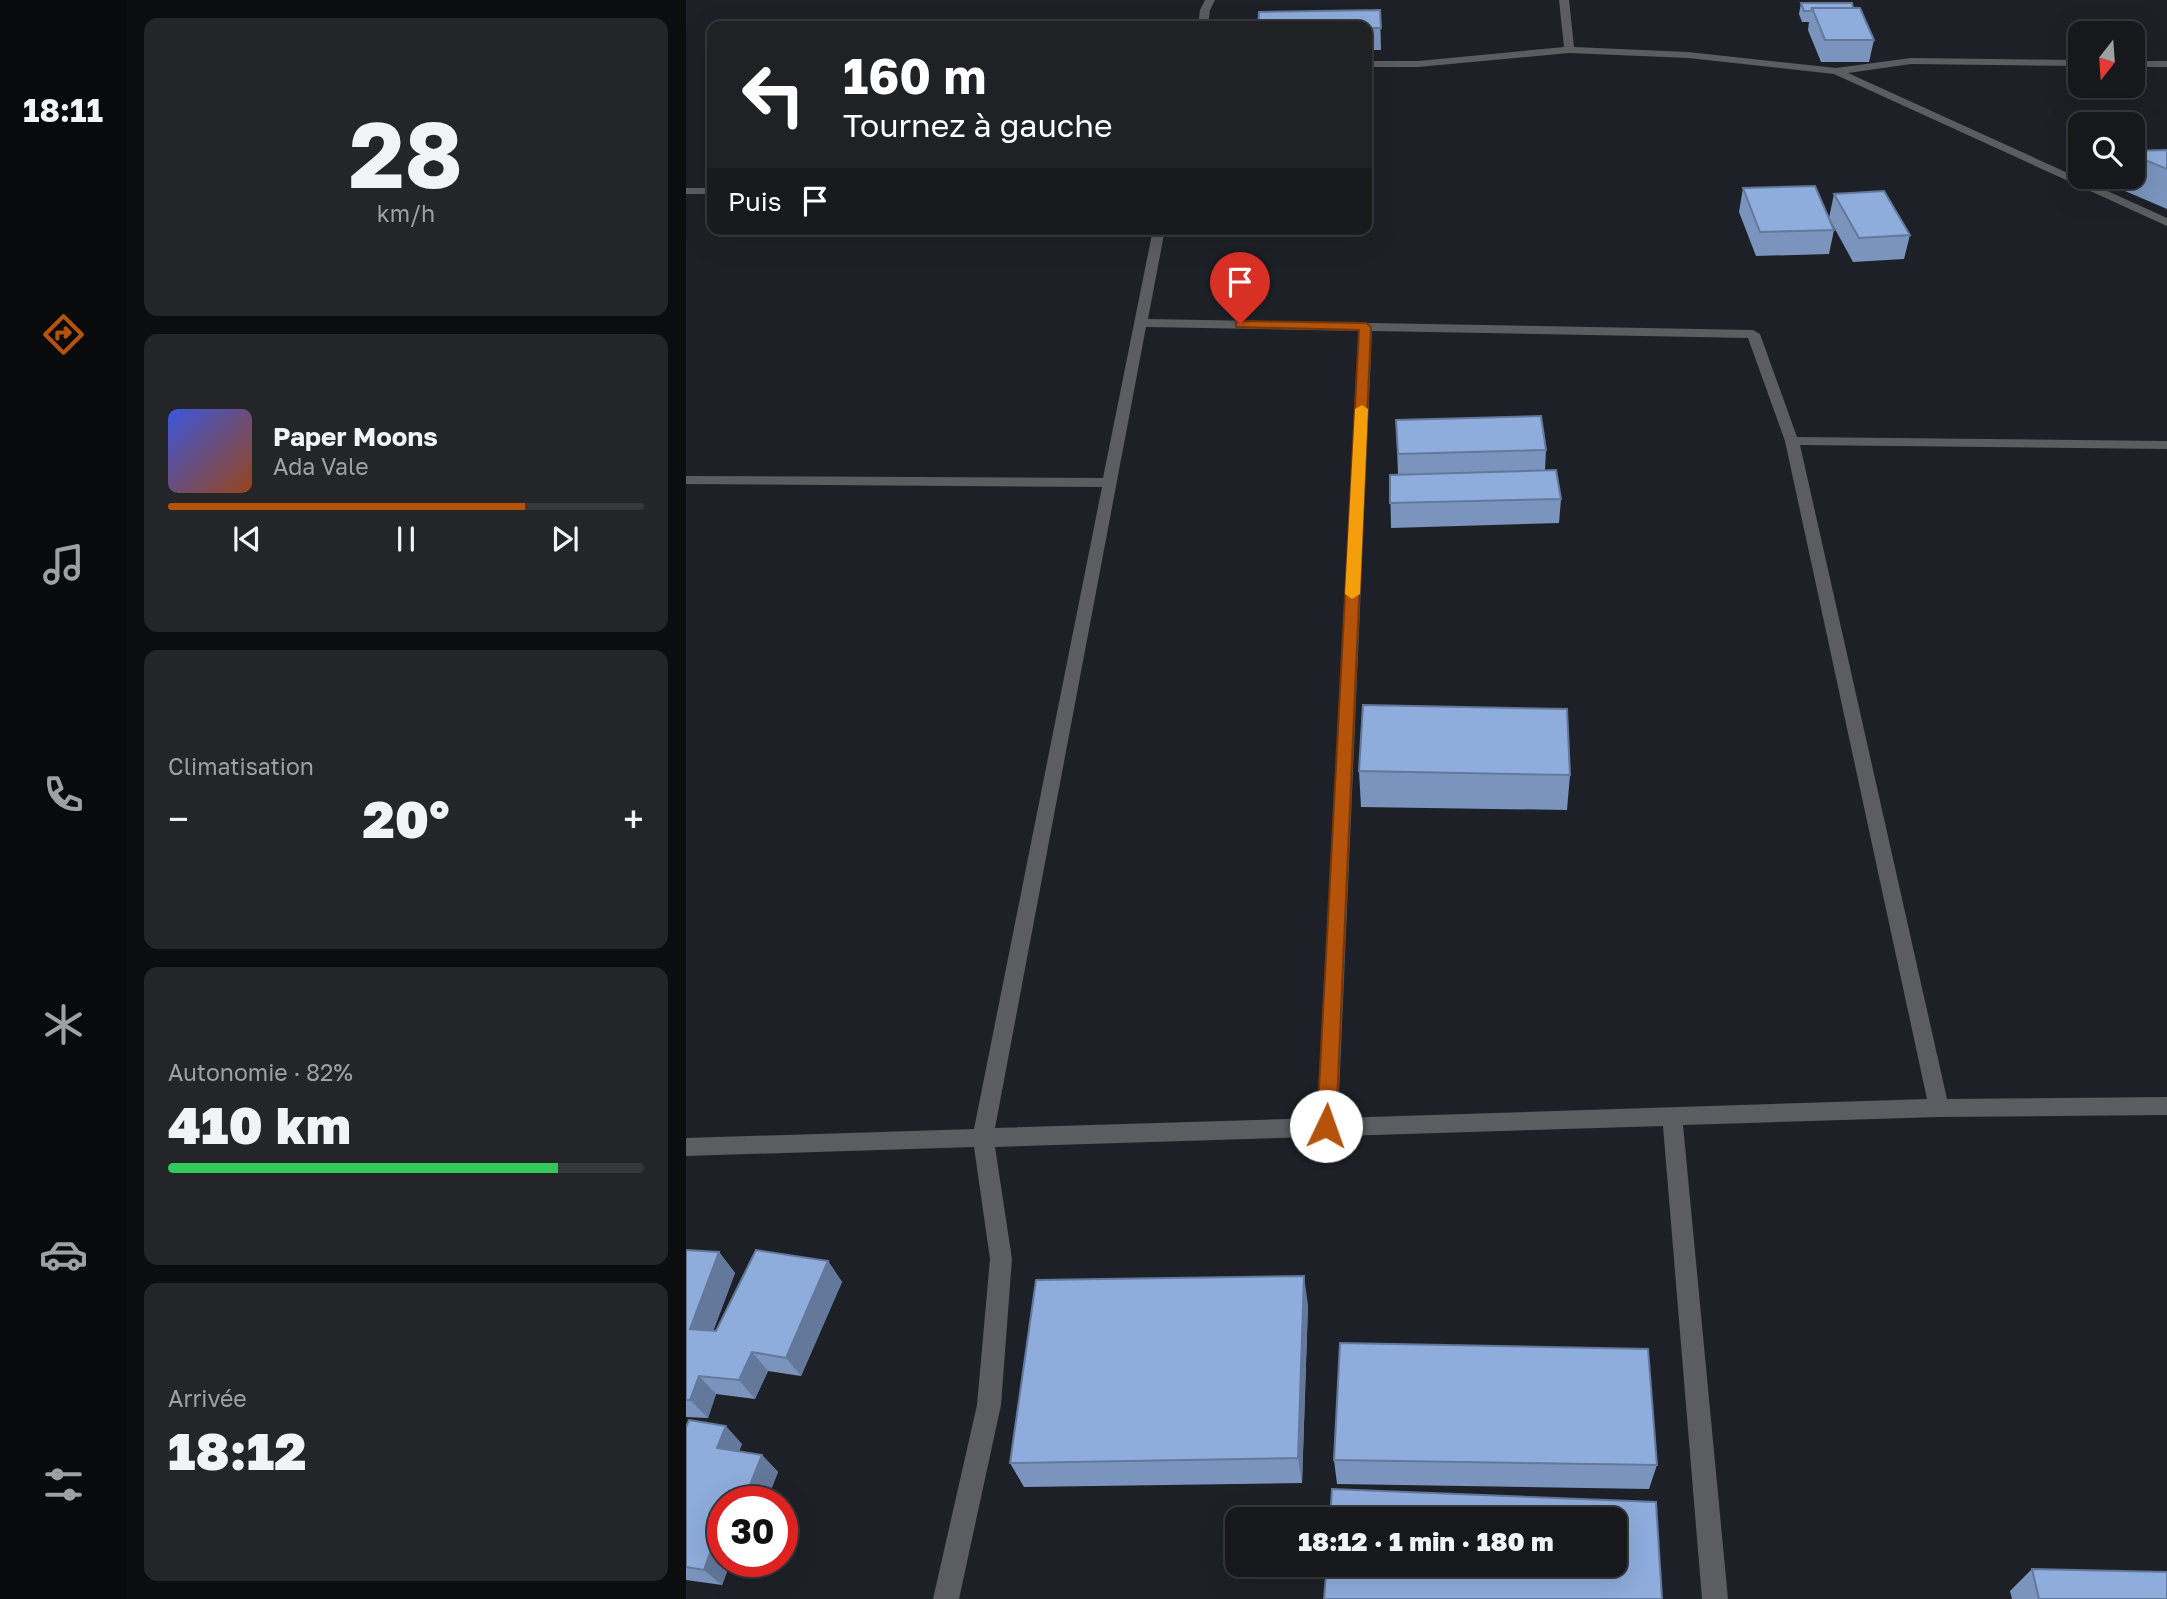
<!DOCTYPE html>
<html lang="fr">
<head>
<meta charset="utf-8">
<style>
	body { margin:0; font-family:"Golos Text",sans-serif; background:#232529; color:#f1f3f6; height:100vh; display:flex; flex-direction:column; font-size:26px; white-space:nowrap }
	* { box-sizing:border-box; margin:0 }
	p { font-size:23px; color:#9ea0a3 }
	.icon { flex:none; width:38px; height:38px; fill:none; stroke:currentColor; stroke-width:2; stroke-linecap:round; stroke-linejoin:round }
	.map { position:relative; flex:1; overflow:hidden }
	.side { display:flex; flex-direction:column; gap:18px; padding:18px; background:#0c0d0f; width:560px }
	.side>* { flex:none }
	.top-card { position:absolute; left:21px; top:21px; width:665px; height:214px; border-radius:14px; box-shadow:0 7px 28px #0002,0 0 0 2px #35373b; background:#202124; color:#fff; overflow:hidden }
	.needle { width:46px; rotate:197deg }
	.buttons { position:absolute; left:1382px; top:21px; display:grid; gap:14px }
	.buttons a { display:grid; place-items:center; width:77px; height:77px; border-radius:14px; background:#16181c; box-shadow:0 7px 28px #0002,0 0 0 2px #35373b; font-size:35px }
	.speed { position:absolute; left:21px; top:1486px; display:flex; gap:14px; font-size:35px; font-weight:700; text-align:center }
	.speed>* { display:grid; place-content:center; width:91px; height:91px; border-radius:50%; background:#16181c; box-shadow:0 7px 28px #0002,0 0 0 2px #35373b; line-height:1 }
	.speed .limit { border:10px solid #d22; background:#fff; color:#111 }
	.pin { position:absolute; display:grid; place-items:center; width:60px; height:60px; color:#fff; margin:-72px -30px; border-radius:50% 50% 50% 0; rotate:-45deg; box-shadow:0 0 7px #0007 }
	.pin .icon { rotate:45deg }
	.me { position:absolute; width:77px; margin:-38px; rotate:3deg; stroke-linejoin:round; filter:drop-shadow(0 0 5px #0008) }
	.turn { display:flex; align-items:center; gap:24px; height:147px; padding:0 21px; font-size:32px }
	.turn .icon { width:91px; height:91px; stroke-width:2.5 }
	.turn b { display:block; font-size:49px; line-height:60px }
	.then { display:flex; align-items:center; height:66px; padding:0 21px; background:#0003; gap:14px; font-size:26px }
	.big { font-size:52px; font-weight:800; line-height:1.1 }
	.side .tile { flex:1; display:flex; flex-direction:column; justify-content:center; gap:10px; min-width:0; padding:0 24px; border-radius:14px; background:#232529 }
	.side .dial { align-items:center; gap:0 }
	.dial b { font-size:91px; line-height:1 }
	.song { display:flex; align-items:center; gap:21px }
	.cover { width:84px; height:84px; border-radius:10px; background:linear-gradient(135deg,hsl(230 70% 55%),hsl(20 70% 35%)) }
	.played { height:7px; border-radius:4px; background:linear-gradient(90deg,#b45309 75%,#35373b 75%) }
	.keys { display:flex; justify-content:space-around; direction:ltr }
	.heat { display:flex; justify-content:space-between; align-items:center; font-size:38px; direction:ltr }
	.charge { height:10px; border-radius:5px; background:linear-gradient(90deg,#34c759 82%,#35373b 0) }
	.trip { position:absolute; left:539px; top:1507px; width:402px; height:70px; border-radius:14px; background:#16181c; box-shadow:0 7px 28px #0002,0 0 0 2px #35373b; font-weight:800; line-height:70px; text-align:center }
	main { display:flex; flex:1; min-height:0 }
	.tabs { display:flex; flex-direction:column; width:126px; justify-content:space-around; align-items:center; background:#090a0b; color:#9ea0a3 }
	.tabs .icon { width:49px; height:49px }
	.tabs .on { color:#b45309 }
	.tabs b { font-size:32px; color:#f1f3f6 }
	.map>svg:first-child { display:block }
</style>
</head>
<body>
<main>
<nav class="tabs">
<b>18:11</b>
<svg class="icon on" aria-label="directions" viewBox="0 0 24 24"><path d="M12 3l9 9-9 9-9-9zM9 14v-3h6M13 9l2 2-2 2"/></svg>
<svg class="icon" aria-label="music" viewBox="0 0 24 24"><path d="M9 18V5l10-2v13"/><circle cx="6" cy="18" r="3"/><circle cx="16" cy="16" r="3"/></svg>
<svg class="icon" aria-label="phone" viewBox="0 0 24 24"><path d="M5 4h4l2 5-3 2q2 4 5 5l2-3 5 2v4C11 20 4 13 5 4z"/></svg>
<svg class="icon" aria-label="climate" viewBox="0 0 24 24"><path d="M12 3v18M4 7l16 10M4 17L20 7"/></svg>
<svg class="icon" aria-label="car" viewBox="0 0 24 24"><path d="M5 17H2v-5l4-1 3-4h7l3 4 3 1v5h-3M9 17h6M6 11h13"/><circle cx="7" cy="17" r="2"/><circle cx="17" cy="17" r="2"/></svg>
<svg class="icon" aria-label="filters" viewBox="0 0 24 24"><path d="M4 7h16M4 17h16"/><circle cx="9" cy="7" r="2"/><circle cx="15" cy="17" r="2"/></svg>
</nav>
<section class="side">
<div class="tile dial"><b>28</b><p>km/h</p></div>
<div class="tile">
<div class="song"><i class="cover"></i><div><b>Paper Moons</b><p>Ada Vale</p></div></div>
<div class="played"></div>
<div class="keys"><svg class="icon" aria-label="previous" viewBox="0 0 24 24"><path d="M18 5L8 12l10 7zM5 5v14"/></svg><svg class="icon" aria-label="pause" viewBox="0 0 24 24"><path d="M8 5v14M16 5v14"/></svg><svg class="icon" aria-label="next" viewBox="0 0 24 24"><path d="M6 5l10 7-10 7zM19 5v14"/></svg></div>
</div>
<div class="tile"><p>Climatisation</p>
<div class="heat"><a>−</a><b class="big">20°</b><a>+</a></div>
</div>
<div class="tile"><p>Autonomie · 82%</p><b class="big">410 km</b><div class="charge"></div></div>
<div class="tile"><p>Arrivée</p><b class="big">18:12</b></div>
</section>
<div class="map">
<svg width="1481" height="1599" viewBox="0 0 1481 1599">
	<rect width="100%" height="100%" fill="#1d2026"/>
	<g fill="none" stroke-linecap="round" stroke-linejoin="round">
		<g fill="#5b5d60" fill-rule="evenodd">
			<path d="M519,0H529L524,10L522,26H512L514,10Z"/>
			<path d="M873,0H883L888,47L1002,52L1150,68L1225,58L1395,60V66L1225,64L1162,73L1481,218V226L1148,74L1002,58L883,53L732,67H681V61H732L878,47Z"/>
			<rect x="1447" y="61" width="34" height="6"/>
			<rect x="0" y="188" width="26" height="6"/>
			<path d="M467,229H479L462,319L1067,330L1074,334L1111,437L1481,441V449L1114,445L1261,1099L1481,1097V1115L1253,1117L997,1125L1042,1599H1016L977,1126L309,1147L326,1259L315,1405L273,1599H247L291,1405L304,1259L288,1147L0,1156V1138L288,1129L416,487L0,484V476L417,478ZM460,327L673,331L631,1118L309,1128ZM686,331L1062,338L1099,441L1241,1099L652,1118Z"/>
		</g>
	</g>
	<g fill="#7a94bd">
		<path d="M1115,3L1167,8L1188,40L1183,62H1135L1122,30L1123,22H1116L1113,14Z"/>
		<path d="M694,10L695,50H681V26Z"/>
		<path d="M1481,150V209L1425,185L1428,177H1447V151Z"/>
		<path d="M1057,188L1148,230L1143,254L1070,256L1053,212Z"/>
		<path d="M1148,194L1224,235L1218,259L1167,262L1143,218Z"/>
		<path d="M710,420L860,450L859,471L875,499L873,523L705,528L704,475L712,474Z"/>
		<path d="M673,771L884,775L881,810L675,807Z"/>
		<path d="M0,1250L33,1252L49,1273L27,1331H30L142,1261L156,1282L115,1376L82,1371L69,1399L30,1394L22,1418L0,1417Z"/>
		<path d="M622,1305L616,1483L338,1487L324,1463Z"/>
		<path d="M0,1427L56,1444L53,1451L76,1455L92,1472L80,1502H37V1561H56L53,1569H42L36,1585L0,1580Z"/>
		<path d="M648,1460L971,1465L963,1489L651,1484Z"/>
		<path d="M1346,1569L1481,1599H1326L1324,1591Z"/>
	</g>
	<g fill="#63789a">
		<path d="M33,1252L49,1273L21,1348L4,1329Z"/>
		<path d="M142,1261L156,1282L115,1376L100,1358Z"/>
		<path d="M618,1276L622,1305L616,1483L612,1458Z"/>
		<path d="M66,1352L82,1371L69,1399L53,1380Z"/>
		<path d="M13,1376L30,1394L22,1418L4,1400Z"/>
		<path d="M40,1426L56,1444L48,1465L31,1448Z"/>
		<path d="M76,1455L92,1472L80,1502H57Z"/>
		<path d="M24,1553L42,1569L36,1585L18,1570Z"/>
		<path d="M43,1561H56L53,1569Z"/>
	</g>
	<g fill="#8eacdc" stroke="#63789a" stroke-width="2">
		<path d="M1115,3H1166L1167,8H1126L1125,11H1118Z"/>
		<path d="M1126,8H1174L1188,40H1139Z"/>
		<path d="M694,10L695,28H681V26H572L573,12Z"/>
		<path d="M1481,150V169L1447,155V151Z"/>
		<path d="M1129,186L1148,230L1074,232L1057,188Z"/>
		<path d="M1198,191L1224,235L1173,238L1148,194Z"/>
		<path d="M855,416L860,450L712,454L710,420Z"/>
		<path d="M870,470L875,499L704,503V475Z"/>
		<path d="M677,705L881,709L884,775L673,771Z"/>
		<path d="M0,1250L33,1252L4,1329L30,1331L70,1250L142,1261L100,1358L66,1352L53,1380L13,1376L4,1400H0Z"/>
		<path d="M618,1276L612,1458L324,1463L350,1280Z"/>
		<path d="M654,1343L962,1349L971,1465L648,1460Z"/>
		<path d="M3,1420L40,1426L31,1448L76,1455L57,1502H37V1550L35,1554L24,1553L18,1570L0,1567V1427Z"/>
		<path d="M646,1489L970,1502L976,1599H638L641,1564H929V1519H644Z"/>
		<path d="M1346,1569L1481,1572V1599H1353Z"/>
	</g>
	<path fill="#b45309" stroke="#753606" stroke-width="2" d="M554,321L680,323L685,327L650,1126L647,1132L640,1134L634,1132L631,1126L673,330L550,327V322Z"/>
	<path fill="#f59e0b" d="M676,405L682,409L674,594L666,599L659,594L669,409Z"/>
</svg>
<div class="buttons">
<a><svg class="needle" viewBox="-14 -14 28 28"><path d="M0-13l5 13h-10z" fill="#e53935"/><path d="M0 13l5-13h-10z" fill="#9ea0a3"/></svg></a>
<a><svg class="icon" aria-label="search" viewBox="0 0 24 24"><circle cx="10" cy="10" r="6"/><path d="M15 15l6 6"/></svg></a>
</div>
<div class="speed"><div class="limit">30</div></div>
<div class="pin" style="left:554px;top:324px;background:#d93025"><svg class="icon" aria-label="arrive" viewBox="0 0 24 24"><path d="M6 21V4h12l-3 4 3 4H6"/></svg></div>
<svg class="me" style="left:640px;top:1126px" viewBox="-20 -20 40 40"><circle r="19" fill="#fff"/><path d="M0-13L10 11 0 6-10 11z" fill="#b45309"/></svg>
<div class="trip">18:12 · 1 min · 180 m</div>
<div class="top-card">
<div class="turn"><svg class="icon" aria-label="left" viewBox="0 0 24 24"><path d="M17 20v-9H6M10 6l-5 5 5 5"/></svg><div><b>160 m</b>Tournez à gauche</div></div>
<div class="then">Puis<svg class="icon" aria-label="arrive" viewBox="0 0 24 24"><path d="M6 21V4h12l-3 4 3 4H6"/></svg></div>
</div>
</div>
</main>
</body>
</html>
